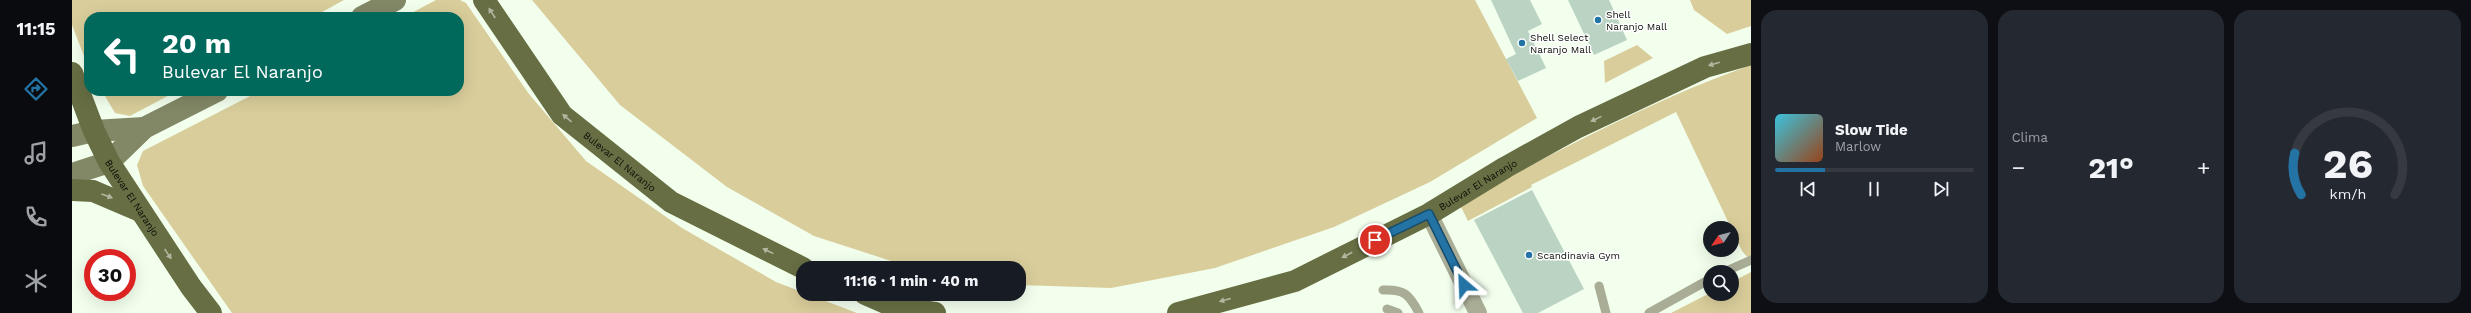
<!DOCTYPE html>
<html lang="es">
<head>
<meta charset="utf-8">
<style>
	body { margin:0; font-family:"Work Sans",sans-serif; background:#242831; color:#f1f3f6; height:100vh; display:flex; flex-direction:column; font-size:15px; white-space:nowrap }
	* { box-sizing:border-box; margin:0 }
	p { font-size:13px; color:#9ea1a6 }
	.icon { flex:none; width:22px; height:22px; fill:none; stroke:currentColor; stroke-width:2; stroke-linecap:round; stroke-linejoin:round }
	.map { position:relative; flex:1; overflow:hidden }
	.panel { display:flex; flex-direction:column; gap:10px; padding:10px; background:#0d0f14; width:720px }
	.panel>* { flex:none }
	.guide { position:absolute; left:12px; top:12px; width:380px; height:84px; border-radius:16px; box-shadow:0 4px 16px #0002; background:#00695c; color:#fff; overflow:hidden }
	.needle { width:26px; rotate:235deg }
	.buttons { position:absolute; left:1631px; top:221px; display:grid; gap:8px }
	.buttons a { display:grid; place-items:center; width:36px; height:36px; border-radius:50%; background:#171b24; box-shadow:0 4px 16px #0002; font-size:20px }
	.speed { position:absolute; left:12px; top:249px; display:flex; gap:8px; font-size:20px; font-weight:700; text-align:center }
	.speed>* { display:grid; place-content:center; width:52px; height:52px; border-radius:50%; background:#171b24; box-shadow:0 4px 16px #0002; line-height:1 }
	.speed .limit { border:6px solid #d22; background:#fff; color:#111 }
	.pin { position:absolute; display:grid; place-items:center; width:34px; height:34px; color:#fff; margin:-17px; border:2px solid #fff; border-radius:50%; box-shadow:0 1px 4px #0007 }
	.me { position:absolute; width:44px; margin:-22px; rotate:334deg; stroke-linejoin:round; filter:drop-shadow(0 0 3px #0008) }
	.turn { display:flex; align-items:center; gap:14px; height:84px; padding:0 12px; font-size:18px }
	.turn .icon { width:52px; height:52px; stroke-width:2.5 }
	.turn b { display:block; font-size:28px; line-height:34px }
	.big { font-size:30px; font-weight:700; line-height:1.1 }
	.panel .widget { flex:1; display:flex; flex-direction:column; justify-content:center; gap:6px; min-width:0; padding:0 14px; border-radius:16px; background:#242831 }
	.panel .dial { align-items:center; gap:0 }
	.dial svg { height:104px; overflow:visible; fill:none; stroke:#363941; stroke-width:7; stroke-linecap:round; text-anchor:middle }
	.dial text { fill:#f1f3f6; stroke:none }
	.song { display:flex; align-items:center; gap:12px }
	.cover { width:48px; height:48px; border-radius:6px; background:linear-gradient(135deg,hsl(190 70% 55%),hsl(20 70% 35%)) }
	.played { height:4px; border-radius:2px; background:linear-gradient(90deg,#2373a5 25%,#363941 25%) }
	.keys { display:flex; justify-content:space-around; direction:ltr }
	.heat { display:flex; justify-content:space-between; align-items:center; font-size:22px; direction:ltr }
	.panel .tiles { flex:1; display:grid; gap:10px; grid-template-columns:repeat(3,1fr) }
	.trip { position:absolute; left:724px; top:261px; width:230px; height:40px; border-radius:16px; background:#171b24; box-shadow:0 4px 16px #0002; font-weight:700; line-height:40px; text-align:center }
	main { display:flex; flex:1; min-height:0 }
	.tab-bar { display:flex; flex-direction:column; width:72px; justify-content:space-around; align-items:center; background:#090b0e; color:#9ea1a6 }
	.tab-bar .icon { width:28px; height:28px }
	.tab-bar .active { color:#2373a5 }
	.tab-bar b { font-size:18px; color:#f1f3f6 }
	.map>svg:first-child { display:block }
</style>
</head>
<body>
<main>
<nav class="tab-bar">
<b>11:15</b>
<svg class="icon active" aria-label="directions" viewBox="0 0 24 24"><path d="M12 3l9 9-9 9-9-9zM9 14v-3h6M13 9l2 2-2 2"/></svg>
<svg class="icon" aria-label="music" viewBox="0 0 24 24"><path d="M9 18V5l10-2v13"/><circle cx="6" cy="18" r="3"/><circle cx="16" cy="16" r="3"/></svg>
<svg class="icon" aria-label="phone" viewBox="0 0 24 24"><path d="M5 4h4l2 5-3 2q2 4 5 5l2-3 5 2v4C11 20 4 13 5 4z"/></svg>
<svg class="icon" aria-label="climate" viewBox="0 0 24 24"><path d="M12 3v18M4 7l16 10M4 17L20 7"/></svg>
</nav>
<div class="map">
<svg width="1679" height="313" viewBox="0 0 1679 313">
	<rect width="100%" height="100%" fill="#f2ffed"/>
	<g fill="#d9cd9b">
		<path d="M0,0H272L241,17H17V69L0,25Z"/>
		<path d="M364,0H388L394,3L457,94L514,161L610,228L704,282L785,313H160L71,186L65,165L71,151L188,91H387V17H332Z"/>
		<path d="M460,0H1403L1465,118L1358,182L1262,227L1143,268L1039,288L947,285V268H841L742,236L655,187L548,105Z"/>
		<path d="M1618,0H1679V26L1655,34L1622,10Z"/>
		<path d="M1565,45L1581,58L1533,83L1532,61Z"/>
		<path d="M1679,65V261L1670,251L1604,112L1459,185L1460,187L1396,221L1387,203C1483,153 1577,101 1679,65Z"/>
		<path d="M30,91H105L58,116L43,113Z"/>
		<path d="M1679,272V313H1599L1638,293L1660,294V282Z"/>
	</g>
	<g fill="#bad3c3">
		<path d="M1419,0H1458L1470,24L1456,31L1474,68L1446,81L1434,59L1444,54Z"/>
		<path d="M1496,0H1537L1555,40L1522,55Z"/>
		<path d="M1460,190L1512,289L1466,313H1451L1402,220Z"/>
	</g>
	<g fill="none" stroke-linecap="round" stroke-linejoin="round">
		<g stroke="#a9ad96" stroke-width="9">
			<path d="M1652,272L1679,260"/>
			<path d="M1527,286L1534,313"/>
			<path d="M1311,290C1332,289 1337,294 1347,313"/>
			<path d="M1315,309L1326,313"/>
			<path d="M1577,313L1638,279"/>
		</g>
		<path stroke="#a9ad96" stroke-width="18" d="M1357,214L1406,313"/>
		<g stroke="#828866" stroke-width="22">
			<path d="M290,17L323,0"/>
			<path d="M0,136L22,131L72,128"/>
			<path d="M0,174L37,162L72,128L145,91"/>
		</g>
		<g stroke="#676e43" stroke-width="22">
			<path id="s1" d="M412,0L490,115L599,202L731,268"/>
			<path id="s2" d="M0,73L22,131L37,162L119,287L139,313"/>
			<path d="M0,190L21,191L68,211"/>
			<path d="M793,294L823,307L863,313"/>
			<path id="s3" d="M1106,313L1223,281L1357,214L1434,167L1506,127L1633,67L1679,54"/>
		</g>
	</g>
	<defs><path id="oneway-solid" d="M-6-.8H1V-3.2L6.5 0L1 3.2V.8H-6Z"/></defs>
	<g fill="#b3b6a1">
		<use href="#oneway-solid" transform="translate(420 13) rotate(-123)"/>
		<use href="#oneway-solid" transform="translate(1642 64) rotate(164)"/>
		<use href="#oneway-solid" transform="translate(495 118) rotate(-140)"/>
		<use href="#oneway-solid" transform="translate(1524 119) rotate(154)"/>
		<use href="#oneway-solid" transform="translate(35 196) rotate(20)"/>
		<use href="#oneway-solid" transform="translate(696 251) rotate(-154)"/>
		<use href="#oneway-solid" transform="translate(96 254) rotate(56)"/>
		<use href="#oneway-solid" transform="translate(1275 255) rotate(153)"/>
		<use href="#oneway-solid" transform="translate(1153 300) rotate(165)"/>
	</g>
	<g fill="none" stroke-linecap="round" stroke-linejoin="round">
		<g stroke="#174b6b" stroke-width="10">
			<path id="route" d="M1303,240L1357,214L1392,285"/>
		</g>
		<use href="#route" stroke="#2373a5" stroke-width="7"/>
	</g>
	<g fill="#2373a5" stroke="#fff" stroke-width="1.5">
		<circle cx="1526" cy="20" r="4"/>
		<circle cx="1450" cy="43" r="4"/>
		<circle cx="1457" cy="255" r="4"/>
	</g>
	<g text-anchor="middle" stroke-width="3" stroke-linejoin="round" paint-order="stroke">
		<g font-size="10" fill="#080d07" stroke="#fff" text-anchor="start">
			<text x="1534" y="18">Shell<tspan x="1534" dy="12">Naranjo Mall</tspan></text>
			<text x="1458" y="41">Shell Select<tspan x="1458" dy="12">Naranjo Mall</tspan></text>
			<text x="1465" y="259">Scandinavia Gym</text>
		</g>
		<g font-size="10" fill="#080d07" stroke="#fff">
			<text dy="4" stroke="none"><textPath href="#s1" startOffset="213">Bulevar El Naranjo</textPath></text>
			<text dy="4" stroke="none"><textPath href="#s3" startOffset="328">Bulevar El Naranjo</textPath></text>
			<text dy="4" stroke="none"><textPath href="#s2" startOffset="139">Bulevar El Naranjo</textPath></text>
		</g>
	</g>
</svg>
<div class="buttons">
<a><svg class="needle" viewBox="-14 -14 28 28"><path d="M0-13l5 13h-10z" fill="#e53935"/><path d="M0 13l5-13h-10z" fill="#9ea1a6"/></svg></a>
<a><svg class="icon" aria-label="search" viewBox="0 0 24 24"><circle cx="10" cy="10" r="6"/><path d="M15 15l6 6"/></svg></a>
</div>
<div class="speed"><div class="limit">30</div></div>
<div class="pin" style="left:1303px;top:240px;background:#d93025"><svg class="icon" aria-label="arrive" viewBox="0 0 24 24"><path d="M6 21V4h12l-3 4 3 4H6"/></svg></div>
<svg class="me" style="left:1392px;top:285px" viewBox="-20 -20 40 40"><path d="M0-17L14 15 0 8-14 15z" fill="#2373a5" stroke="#fff" stroke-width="4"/></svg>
<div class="trip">11:16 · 1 min · 40 m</div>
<div class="guide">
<div class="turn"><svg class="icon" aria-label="left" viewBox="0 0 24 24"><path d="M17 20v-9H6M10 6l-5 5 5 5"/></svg><div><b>20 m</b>Bulevar El Naranjo</div></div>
</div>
</div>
<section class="panel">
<div class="tiles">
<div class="widget">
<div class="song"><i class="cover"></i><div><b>Slow Tide</b><p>Marlow</p></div></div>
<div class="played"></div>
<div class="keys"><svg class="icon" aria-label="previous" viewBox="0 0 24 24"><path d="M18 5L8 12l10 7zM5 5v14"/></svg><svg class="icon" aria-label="pause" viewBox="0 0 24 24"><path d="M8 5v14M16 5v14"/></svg><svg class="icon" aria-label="next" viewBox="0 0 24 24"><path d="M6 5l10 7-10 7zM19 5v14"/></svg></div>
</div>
<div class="widget"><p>Clima</p>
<div class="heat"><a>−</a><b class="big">21°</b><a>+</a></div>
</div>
<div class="widget dial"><svg viewBox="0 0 100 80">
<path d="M14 69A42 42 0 1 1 86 69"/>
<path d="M14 69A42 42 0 0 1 9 37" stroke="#2373a5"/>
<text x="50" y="56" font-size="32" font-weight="700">26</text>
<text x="50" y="72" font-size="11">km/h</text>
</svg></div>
</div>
</section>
</main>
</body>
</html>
